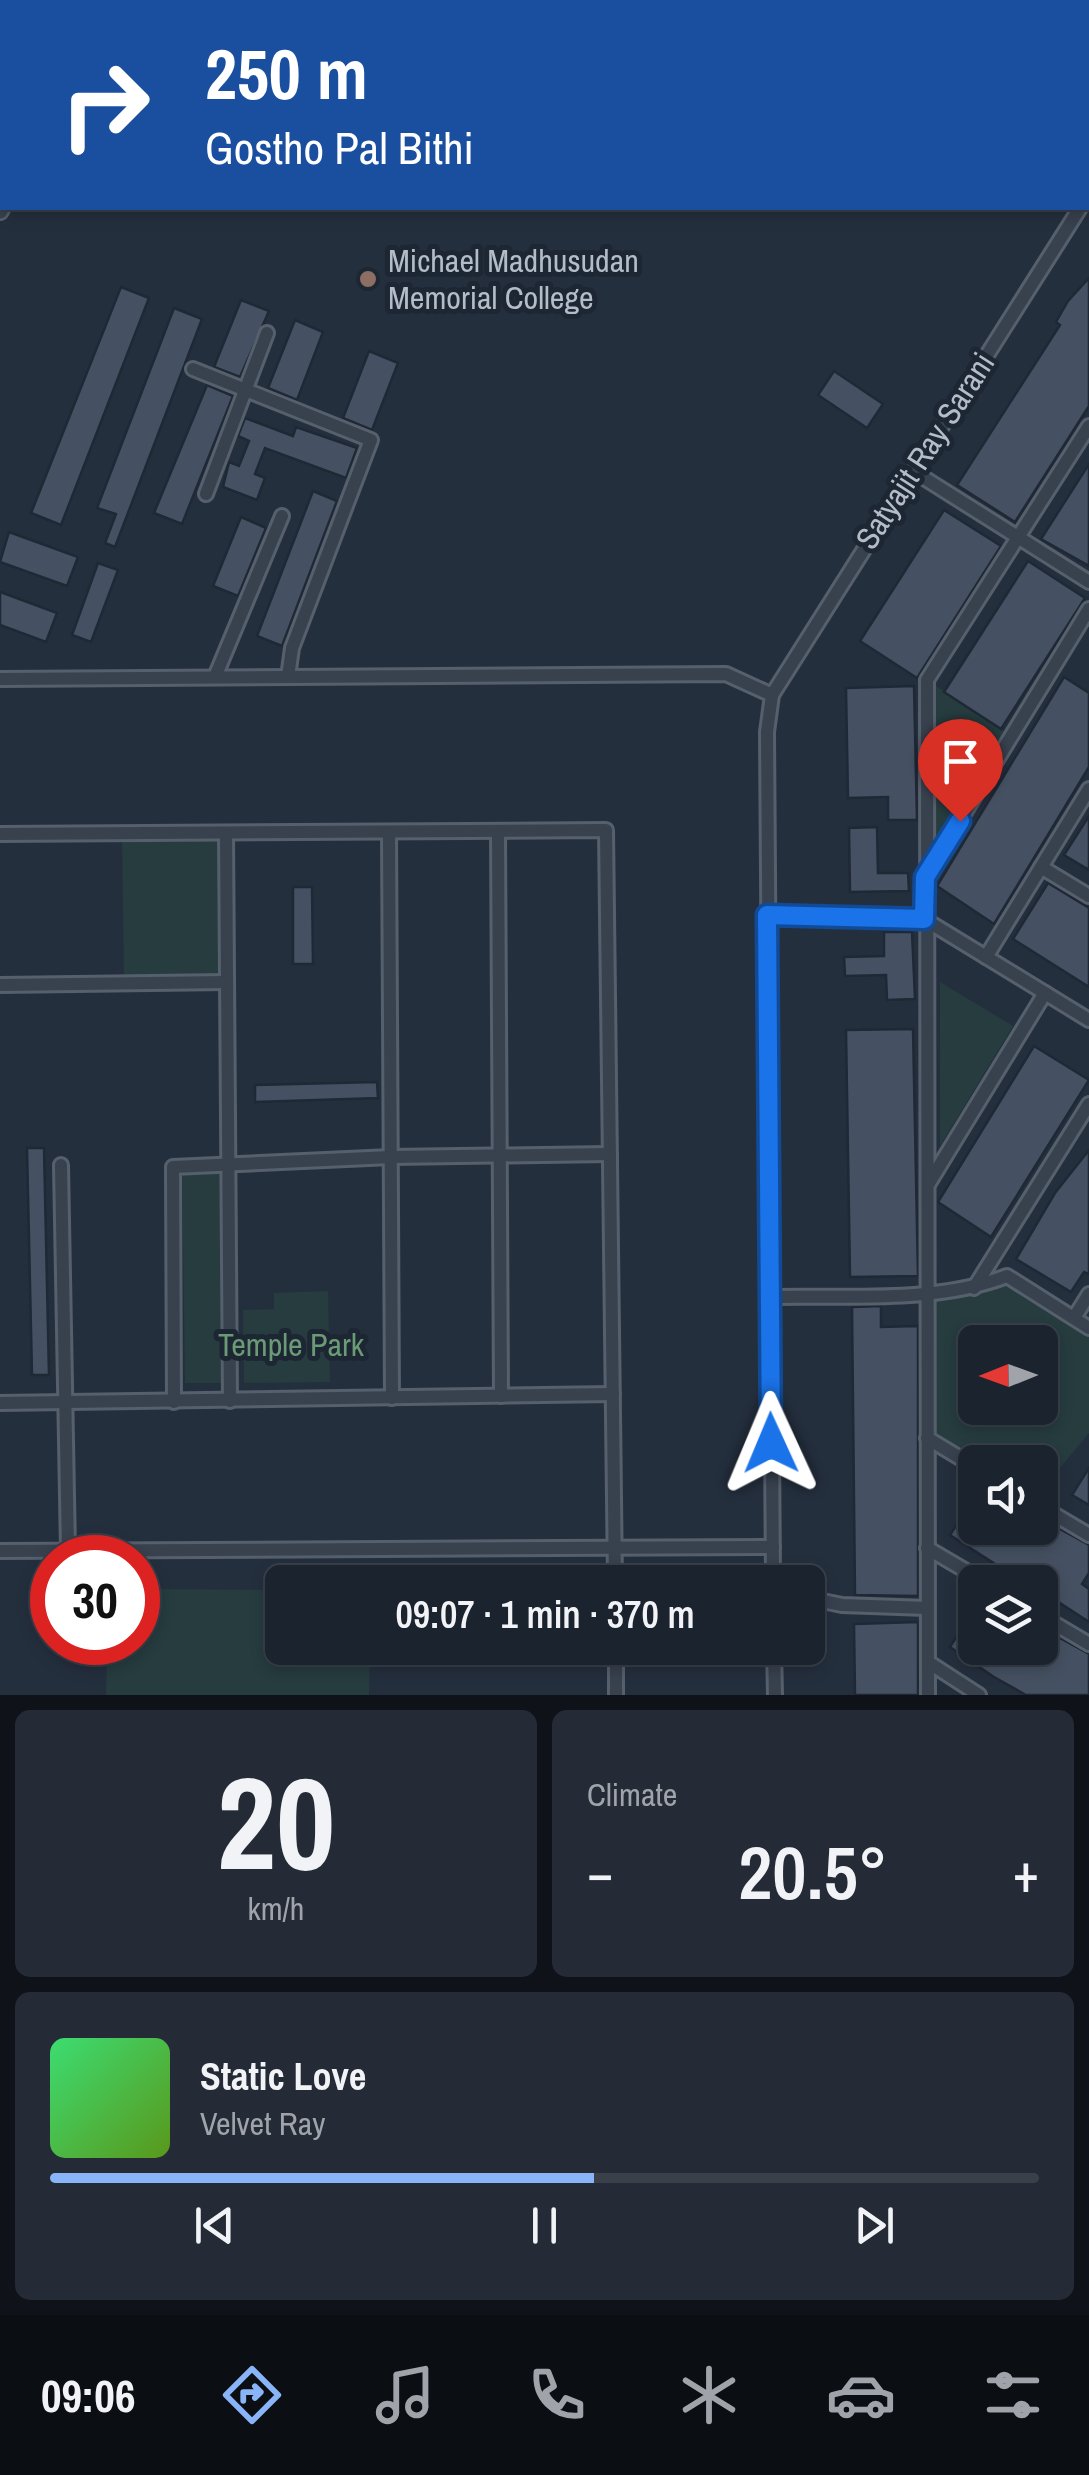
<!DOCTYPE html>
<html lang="en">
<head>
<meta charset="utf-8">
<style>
	body { margin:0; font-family:"Archivo Narrow",sans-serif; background:#242b36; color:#f1f3f6; height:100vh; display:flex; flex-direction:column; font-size:38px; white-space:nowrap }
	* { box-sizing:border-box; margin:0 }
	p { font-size:32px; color:#a0a4aa }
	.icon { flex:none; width:55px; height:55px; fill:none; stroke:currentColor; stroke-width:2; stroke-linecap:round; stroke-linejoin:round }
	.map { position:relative; height:1695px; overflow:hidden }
	.panel { display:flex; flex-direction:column; gap:15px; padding:15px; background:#0f1319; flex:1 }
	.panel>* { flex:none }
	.banner { position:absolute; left:0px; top:0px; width:1090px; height:210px; box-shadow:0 5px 15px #0003,0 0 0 2px #39404a; background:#1a4fa0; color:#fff; overflow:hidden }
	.needle { width:65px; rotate:269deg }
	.buttons { position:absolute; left:958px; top:1325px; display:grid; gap:20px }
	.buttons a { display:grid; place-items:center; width:100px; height:100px; border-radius:15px; background:#1b232e; box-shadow:0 5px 15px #0003,0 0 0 2px #39404a; font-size:50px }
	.speed { position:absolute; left:30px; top:1535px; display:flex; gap:20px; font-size:50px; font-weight:700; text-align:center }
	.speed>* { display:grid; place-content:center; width:130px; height:130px; border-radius:50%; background:#1b232e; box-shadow:0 5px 15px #0003,0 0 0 2px #39404a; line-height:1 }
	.speed .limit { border:15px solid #d22; background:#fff; color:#111 }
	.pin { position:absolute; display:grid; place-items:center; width:85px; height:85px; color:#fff; margin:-102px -42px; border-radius:50% 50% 50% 0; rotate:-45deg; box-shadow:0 0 10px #0007 }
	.pin .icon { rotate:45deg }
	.me { position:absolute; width:110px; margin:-55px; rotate:359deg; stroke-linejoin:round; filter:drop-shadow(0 0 8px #0008) }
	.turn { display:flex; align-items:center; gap:35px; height:210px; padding:0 40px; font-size:45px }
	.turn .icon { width:130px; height:130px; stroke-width:2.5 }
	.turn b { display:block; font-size:70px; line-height:85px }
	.big { font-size:75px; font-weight:600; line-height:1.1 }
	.panel .tile { flex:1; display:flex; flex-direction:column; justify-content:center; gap:15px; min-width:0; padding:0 35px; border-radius:15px; background:#242b36 }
	.panel .dial { align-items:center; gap:0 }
	.dial b { font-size:130px; line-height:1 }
	.song { display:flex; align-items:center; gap:30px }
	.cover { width:120px; height:120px; border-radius:15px; background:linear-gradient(135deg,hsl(140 70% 55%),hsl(90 70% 35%)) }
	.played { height:10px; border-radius:5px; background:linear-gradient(90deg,#8ab4f8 55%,#39404a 55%) }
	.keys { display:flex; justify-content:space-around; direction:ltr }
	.heat { display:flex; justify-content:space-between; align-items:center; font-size:55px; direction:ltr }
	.panel .tiles { flex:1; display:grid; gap:15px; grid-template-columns:1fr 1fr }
	.tile:last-child { grid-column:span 2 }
	.trip { position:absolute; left:265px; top:1565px; width:560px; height:100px; border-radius:15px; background:#1b232e; box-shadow:0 5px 15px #0003,0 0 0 2px #39404a; font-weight:600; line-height:100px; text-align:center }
	.dock { display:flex; height:160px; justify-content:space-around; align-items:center; background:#0b0e12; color:#a0a4aa }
	.dock .icon { width:70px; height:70px }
	.dock .selected { color:#8ab4f8 }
	.dock b { font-size:45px; color:#f1f3f6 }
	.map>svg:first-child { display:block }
</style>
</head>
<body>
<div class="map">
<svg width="1089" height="1695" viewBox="0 0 1089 1695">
	<rect width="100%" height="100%" fill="#242f3e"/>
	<g fill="#263c3f" fill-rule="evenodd">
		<path d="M927,680L1011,736L929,863Z"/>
		<path d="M226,833L227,982L124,979L122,837Z"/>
		<path d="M940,982L1013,1026L940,1146Z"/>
		<path d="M221,1171L224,1383H185L182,1172Z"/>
		<path d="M1012,1279L1089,1331V1433L1040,1492V1462L975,1463L932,1437V1292ZM975,1342H1040V1408H975Z"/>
		<path d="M328,1291L330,1382L244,1383L243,1310L274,1309V1293Z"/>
		<path d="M138,1589L282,1590V1648H370L369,1695H106L107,1643L138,1642Z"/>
	</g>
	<g fill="#455162" stroke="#1f2835" stroke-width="2.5">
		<path d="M1089,278V406L1015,522L957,485L1060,325L1056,322L1068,301Z"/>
		<path d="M121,287L149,298L61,525L31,513Z"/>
		<path d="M241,300L269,311L240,377L214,367Z"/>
		<path d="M174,308L202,319L115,547L105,543L116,514L97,508Z"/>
		<path d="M295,320L323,332L297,400L268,388Z"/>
		<path d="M369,351L398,363L372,430L343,418Z"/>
		<path d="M834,371L883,404L867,428L818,395Z"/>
		<path d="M207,385L233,396L182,524L154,513Z"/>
		<path d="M245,418L293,436L296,427L357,448L346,478L265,448L255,474L265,478L257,500L223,487L229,462L239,466L249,441L238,436Z"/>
		<path d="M1089,464V566L1041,539Z"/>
		<path d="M313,491L337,501L282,646L257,636Z"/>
		<path d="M944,510L1001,546L917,678L860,641Z"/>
		<path d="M241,517L266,528L238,596L213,586Z"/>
		<path d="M9,532L78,557L67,586L0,562Z"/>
		<path d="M1028,561L1085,598L1001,729L944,692Z"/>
		<path d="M98,563L118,570L91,642L72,635Z"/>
		<path d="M0,592L57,613L46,642L0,625Z"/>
		<path d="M1064,677L1089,693V767L994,924L937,886Z"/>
		<path d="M914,686L917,820H888V797L848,798L846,688Z"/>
		<path d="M1089,816V870L1064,855Z"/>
		<path d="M877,827L878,873H908L909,891L850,892L849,828Z"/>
		<path d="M1048,883L1089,908V987L1013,939Z"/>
		<path d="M293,887H312L313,964H293Z"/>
		<path d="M884,932H912L915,999L887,1000L886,975L845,976L844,957L884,956Z"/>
		<path d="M913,1029L918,1276L850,1277L846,1030Z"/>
		<path d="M1034,1046L1089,1080L991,1237L938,1202Z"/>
		<path d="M377,1082L378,1098L255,1102V1085Z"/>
		<path d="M27,1148H44L49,1375H32Z"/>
		<path d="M1089,1150V1274L1084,1272L1071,1292L1016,1259L1055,1193Z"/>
		<path d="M881,1306V1327L918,1326V1596L855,1595L852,1307Z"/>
		<path d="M1089,1468V1505L1072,1495Z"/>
		<path d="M975,1496V1528H1040V1518L1089,1545V1573L1082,1584L1089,1589V1622L1040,1590V1582H1023L950,1535Z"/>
		<path d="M918,1622V1695H855L854,1624Z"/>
		<path d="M965,1623L975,1630V1648H1040V1627L1089,1654V1695H1026L994,1677L950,1647Z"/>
	</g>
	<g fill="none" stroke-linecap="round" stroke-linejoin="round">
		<g stroke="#565f6c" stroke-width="18">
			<g id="minor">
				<path d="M762,0L766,2"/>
				<path d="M58,2L59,0"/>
				<path d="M0,94L2,90"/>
				<path d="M1088,195L1089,192"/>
				<path d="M193,369L371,440L292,648L288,677"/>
				<path d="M913,471L1089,582"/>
				<path d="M206,494L267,333"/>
				<path d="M215,677L282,516"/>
				<path d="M0,679L726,674L772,695"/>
				<path d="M498,831L501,1396"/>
				<path d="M389,832L392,1398"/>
				<path d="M226,833L230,1401"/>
				<path d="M0,834L606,830L615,1582"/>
				<path d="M1041,867L1089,896"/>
				<path d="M926,876L1089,609"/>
				<path d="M767,915L924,919L1089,1020"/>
				<path d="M986,957L1089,789"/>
				<path d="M0,985L227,982"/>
				<path d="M61,1165L68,1551"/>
				<path d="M929,1183L1045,993"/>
				<path d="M974,1288L1089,1104"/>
				<path d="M769,1297C846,1295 934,1304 1007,1276L1089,1328"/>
				<path d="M1074,1318L1089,1294"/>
				<path d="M174,1402L173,1167L391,1157L610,1154"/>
				<path d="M0,1403L613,1394"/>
				<path d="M927,1438L975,1467"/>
				<path d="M1040,1506L1089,1535"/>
				<path d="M927,1548L985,1582"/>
				<path d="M0,1551L773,1547"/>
				<path d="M773,1582L767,732L772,695L1080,208"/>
				<path d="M808,1598L842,1605L927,1608"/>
				<path d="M1040,1615L1089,1644"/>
				<path d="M616,1648V1695"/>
				<path d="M774,1648L775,1695"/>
				<path d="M928,1662L979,1695"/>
				<path d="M928,1695L927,680L1089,426"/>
			</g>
		</g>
		<g stroke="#565f6c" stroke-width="20">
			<g id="tertiary">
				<path d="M130,2L132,0"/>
				<path d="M0,211L2,207"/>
			</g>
		</g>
		<use href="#minor" stroke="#38414e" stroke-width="12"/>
		<use href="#tertiary" stroke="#38414e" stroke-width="15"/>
	</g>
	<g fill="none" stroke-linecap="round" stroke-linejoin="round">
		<g stroke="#114b97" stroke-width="25">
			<path id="route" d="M771,1443L767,915L924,919L925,877L960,821"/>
		</g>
		<use href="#route" stroke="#1a73e8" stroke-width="18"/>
	</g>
	<circle fill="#8d6e63" stroke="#1d2633" stroke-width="4" cx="368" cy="279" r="10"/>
	<g text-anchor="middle" stroke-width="10" stroke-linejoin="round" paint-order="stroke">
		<g font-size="32" fill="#b4bcc9" stroke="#1d2633" text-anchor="start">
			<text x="388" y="272">Michael Madhusudan<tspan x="388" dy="37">Memorial College</tspan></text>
		</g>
		<g font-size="32" fill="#b4bcc9" stroke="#1d2633">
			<text transform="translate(925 451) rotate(-57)" y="11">Satyajit Ray Sarani</text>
		</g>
		<g font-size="32" fill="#6b9a76" stroke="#1d2633">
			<text x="291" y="1356">Temple Park</text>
		</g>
	</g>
</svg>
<div class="buttons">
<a><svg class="needle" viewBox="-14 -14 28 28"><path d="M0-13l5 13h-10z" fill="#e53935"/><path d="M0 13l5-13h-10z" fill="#a0a4aa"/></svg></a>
<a><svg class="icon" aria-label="sound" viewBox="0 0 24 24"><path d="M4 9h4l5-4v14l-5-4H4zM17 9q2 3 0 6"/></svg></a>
<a><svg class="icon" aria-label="layers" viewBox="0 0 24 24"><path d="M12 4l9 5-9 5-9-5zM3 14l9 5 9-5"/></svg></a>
</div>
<div class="speed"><div class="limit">30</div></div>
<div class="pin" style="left:960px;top:821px;background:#d93025"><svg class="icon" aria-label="arrive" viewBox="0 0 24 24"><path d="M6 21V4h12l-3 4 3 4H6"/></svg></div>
<svg class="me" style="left:771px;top:1443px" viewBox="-20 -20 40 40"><path d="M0-17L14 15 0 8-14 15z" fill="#1a73e8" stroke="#fff" stroke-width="4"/></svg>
<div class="trip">09:07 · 1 min · 370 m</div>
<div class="banner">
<div class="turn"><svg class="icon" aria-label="right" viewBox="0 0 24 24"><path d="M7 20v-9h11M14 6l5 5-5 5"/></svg><div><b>250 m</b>Gostho Pal Bithi</div></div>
</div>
</div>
<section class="panel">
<div class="tiles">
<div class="tile dial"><b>20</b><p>km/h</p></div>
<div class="tile"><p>Climate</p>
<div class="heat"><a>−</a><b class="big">20.5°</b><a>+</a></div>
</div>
<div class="tile">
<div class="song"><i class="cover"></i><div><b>Static Love</b><p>Velvet Ray</p></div></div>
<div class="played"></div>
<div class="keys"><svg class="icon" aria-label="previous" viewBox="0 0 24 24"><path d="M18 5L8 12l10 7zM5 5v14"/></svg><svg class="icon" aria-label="pause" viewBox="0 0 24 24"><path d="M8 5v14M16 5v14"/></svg><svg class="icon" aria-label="next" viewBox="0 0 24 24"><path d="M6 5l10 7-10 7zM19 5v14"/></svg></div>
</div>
</div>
</section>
<nav class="dock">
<b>09:06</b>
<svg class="icon selected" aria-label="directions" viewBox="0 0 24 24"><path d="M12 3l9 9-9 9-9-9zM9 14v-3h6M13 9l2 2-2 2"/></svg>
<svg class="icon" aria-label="music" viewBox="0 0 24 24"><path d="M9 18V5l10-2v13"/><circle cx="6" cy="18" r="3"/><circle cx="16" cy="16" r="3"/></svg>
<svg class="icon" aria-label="phone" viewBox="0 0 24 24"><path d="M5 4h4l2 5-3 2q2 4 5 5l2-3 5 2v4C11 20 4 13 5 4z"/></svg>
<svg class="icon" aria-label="climate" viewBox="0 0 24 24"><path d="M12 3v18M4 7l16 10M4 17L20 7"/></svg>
<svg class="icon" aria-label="car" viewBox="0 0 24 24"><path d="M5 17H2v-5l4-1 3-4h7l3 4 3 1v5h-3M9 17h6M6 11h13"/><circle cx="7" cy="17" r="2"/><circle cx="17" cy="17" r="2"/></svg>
<svg class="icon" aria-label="filters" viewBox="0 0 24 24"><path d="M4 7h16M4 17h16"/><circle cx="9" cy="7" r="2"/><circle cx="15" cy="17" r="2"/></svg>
</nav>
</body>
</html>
